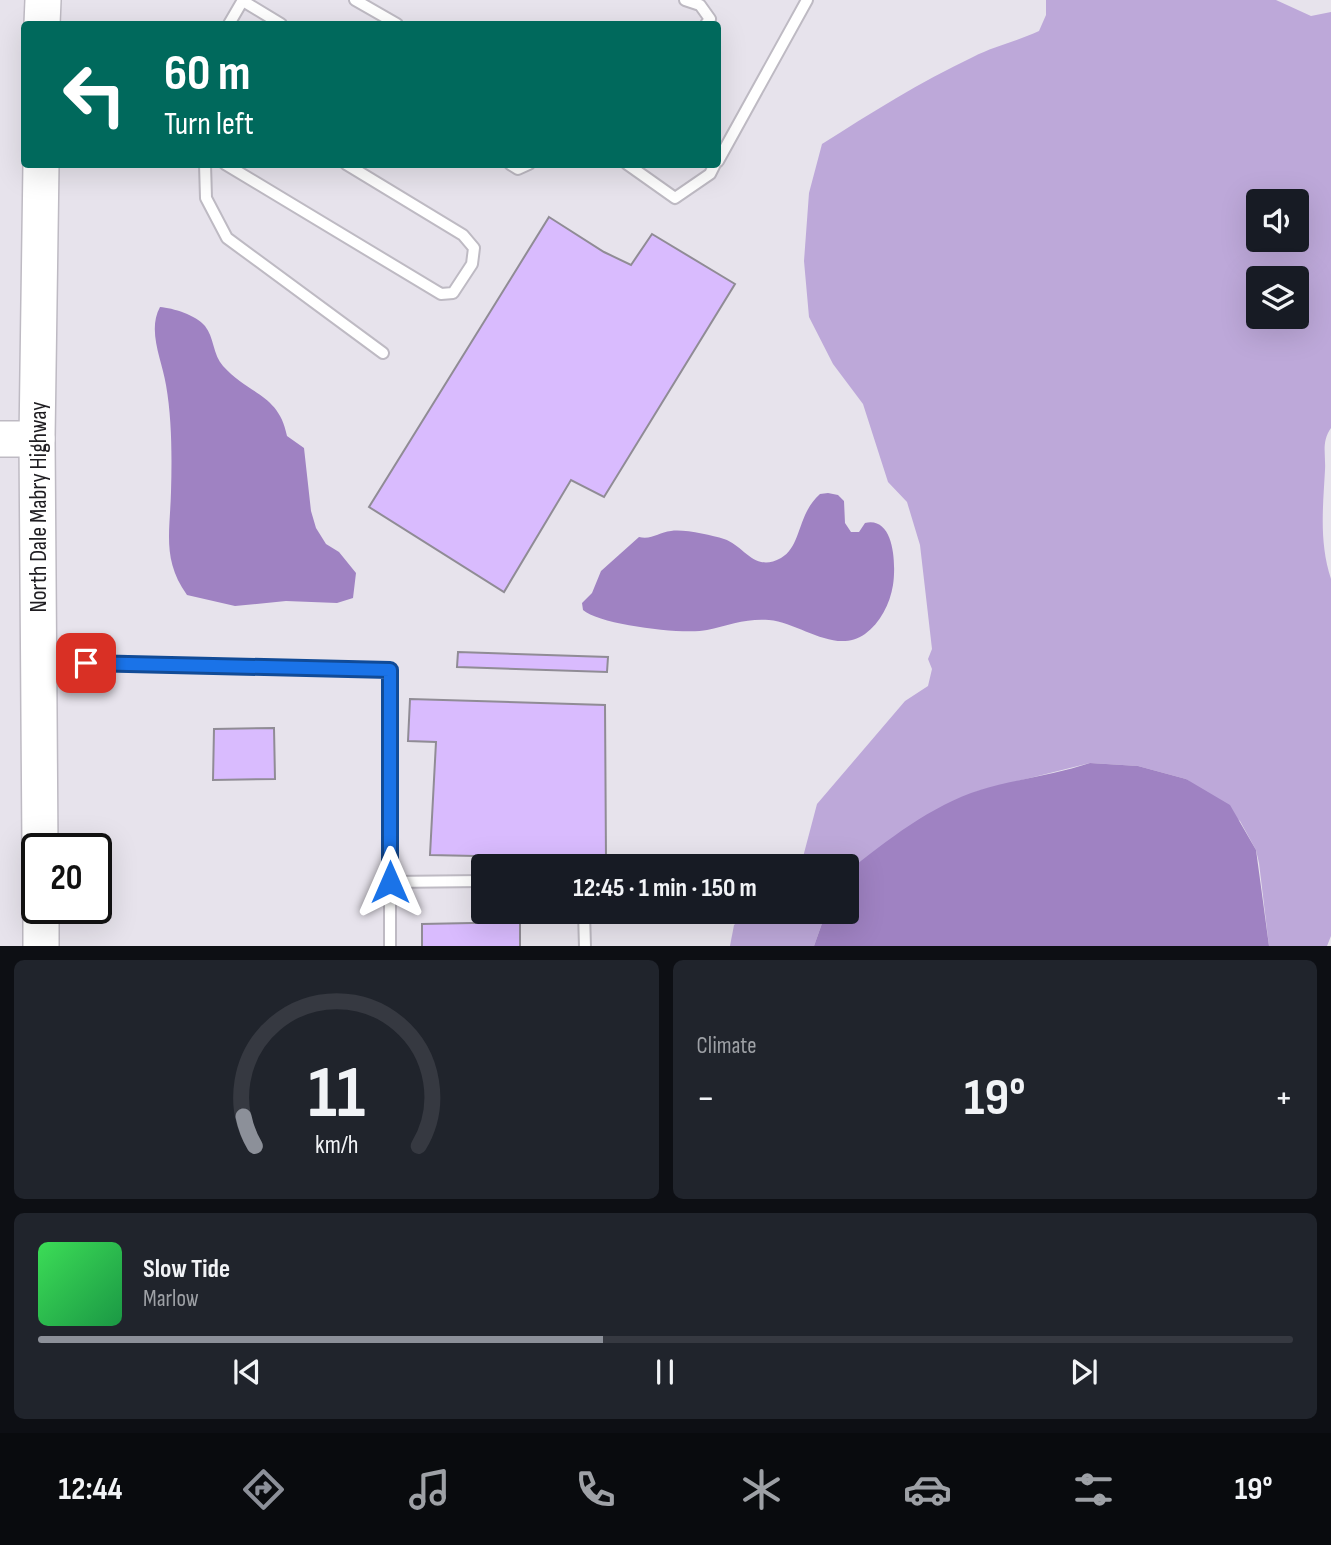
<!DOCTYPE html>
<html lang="en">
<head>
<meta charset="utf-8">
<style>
	body { margin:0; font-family:"Sofia Sans Condensed",sans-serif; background:#20242c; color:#f1f3f6; height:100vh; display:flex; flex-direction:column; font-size:26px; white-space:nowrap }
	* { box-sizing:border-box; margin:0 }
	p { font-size:23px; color:#9ea1a6 }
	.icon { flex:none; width:38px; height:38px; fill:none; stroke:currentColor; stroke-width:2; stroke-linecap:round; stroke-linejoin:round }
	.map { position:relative; height:946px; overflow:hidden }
	.panel { display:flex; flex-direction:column; gap:14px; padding:14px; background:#0d0f14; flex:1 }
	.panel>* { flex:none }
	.hud { position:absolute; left:21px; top:21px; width:700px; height:147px; border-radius:7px; box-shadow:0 7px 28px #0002; background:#00695c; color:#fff; overflow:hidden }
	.tools { position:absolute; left:1246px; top:189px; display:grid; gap:14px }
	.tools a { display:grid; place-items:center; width:63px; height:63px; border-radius:7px; background:#171b24; box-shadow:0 7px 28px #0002; font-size:35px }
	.speed { position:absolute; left:21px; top:833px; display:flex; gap:14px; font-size:35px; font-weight:700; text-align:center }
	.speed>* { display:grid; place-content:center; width:91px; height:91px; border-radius:50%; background:#171b24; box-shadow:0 7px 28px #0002; line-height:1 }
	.speed .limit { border:4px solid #111; border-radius:10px; background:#fff; color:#111 }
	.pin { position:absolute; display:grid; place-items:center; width:60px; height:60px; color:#fff; margin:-30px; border-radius:14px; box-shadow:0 4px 10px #0006 }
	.me { position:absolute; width:77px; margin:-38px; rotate:0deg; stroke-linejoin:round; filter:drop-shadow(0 0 5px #0008) }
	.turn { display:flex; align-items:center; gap:24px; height:147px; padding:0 28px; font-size:32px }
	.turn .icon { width:91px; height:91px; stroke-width:2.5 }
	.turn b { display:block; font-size:49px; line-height:60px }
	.big { font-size:52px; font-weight:700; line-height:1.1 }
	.panel .tile { flex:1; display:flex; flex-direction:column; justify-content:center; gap:10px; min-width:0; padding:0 24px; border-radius:10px; background:#20242c }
	.panel .dial { align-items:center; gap:0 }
	.dial svg { height:182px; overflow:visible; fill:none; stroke:#363941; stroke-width:7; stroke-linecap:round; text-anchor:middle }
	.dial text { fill:#f1f3f6; stroke:none }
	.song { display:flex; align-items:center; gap:21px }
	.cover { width:84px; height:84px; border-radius:10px; background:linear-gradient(135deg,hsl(130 70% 55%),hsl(140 70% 35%)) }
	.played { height:7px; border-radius:4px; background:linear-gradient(90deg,#8c9099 45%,#363941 45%) }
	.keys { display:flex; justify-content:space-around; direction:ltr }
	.heat { display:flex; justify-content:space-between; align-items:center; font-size:38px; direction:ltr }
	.panel .tiles { flex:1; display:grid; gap:14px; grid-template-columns:1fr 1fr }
	.tile:last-child { grid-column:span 2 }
	.trip { position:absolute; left:471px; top:854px; width:388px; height:70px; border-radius:7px; background:#171b24; box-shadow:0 7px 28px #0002; font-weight:700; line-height:70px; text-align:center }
	.tabs { display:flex; height:112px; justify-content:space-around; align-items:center; background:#090b0e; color:#9ea1a6 }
	.tabs .icon { width:49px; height:49px }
	.tabs .on { color:#8c9099 }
	.tabs b { font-size:32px; color:#f1f3f6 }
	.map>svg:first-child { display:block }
</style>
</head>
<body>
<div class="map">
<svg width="1331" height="947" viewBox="0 0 1331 947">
	<rect width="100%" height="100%" fill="#e7e3ec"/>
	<g fill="#bda8d9" fill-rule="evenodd">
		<path d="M1046,0H1276L1311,16L1331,12V428C1321,442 1326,455 1325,470C1323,507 1319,542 1331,579V936L1327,946H1269L1259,863L1256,850L1240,821L1186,779L1138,766L1090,763L978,791L942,807L847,872V866H795L803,857L817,804L905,701L928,686L932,669L928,659L932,649L920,545L907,502L888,482L863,404L833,364L809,317L804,261L809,193L822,144C871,113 920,82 973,57C994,46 1018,41 1039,31L1046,15ZM1258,201H1297V240H1258ZM1258,278H1297V317H1258Z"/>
		<path d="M750,912H826L814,946H730L734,925Z"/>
	</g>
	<g fill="#9f82c2">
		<path d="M160,307C173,308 196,315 205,326C214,337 213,355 223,366C249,395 279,394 287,436L304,448L311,511L316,528L326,544L339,552L356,573L353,598L337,603L286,601L235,606L187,595C162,560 170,532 171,492C172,458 172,419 166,385C162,360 147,331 160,307Z"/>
		<path d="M828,493L838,495L844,501L845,523L851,532H859L865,523C895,516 896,566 893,585C890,604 880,623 865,634C835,655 801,623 769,620C748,618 728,625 707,630C684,635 600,625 583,610L582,603L592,593L601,571L639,537C652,540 659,532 671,531C684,529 711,535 724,539C745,546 754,573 781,558C802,546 797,514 820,494Z"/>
		<path d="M1090,763L1138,766L1186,779L1230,805L1256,850L1269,946H814L826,912H847V872C886,841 932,805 980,790C1016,779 1054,775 1090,763Z"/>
	</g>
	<g fill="#d9bbfe" stroke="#908c95" stroke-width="2">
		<path d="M549,217L604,252L631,265L652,234L735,284L604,497L571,480L504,592L369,507Z"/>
		<path d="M458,652L608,657L607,672L457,667Z"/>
		<path d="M410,699L605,705L606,859L430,855L436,742L408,741Z"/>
		<path d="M274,728L275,779L213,780L214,729Z"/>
		<path d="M520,922V947H422V924Z"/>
	</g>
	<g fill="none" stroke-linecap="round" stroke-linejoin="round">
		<g stroke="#bebac3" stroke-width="14">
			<g id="lane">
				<path d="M355,0L397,24"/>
				<path d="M685,0L700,5L710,19L706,24"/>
				<path d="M243,1L281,24"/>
				<path d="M229,24L243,0"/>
				<path d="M718,161L807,0"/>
				<path d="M205,164L206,198L227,238L383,353"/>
				<path d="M225,164L441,294L453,293L472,264L474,248L463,235L346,164"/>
				<path d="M510,164L518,169L529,164"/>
				<path d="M627,164L675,198L710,174L715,164"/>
				<path d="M42,662L390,670V947"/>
				<path d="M390,882L483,881"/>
				<path d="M584,912L585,947"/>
			</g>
		</g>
		<g stroke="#bebac3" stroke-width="38">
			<g id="primary">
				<path d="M42,24L43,0"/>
				<path d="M0,439H37"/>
				<path d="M40,849L37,439L41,164"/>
				<path d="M41,908V947"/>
			</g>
		</g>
		<use href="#lane" stroke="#fff" stroke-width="10"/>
		<use href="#primary" stroke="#fff" stroke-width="35"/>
	</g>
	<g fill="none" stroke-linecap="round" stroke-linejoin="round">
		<g stroke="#114b97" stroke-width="18">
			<path id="route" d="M86,663L390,670V882"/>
		</g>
		<use href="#route" stroke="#1a73e8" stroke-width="12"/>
	</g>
	<g text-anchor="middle" stroke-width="5" stroke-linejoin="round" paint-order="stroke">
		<g font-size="24" fill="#1f1d21" stroke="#fff">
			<text transform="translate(38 507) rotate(-90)" y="8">North Dale Mabry Highway</text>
		</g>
	</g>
</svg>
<div class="tools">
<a><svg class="icon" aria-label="sound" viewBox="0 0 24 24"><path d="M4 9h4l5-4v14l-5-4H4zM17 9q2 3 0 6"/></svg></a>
<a><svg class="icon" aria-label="layers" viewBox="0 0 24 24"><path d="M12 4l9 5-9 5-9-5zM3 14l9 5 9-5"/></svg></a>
</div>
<div class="speed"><div class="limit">20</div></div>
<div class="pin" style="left:86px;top:663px;background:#d93025"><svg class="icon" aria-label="arrive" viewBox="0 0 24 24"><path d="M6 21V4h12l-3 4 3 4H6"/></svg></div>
<svg class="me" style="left:390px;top:882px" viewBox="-20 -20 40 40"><path d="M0-17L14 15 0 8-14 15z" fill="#1a73e8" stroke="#fff" stroke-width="4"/></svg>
<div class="trip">12:45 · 1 min · 150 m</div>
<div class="hud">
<div class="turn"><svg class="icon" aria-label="left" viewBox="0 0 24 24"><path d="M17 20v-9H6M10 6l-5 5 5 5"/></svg><div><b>60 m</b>Turn left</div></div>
</div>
</div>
<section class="panel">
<div class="tiles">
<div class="tile dial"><svg viewBox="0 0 100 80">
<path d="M14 69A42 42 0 1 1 86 69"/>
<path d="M14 69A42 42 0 0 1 9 56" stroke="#8c9099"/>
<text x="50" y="56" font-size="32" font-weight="700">11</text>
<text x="50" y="72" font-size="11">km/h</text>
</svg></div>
<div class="tile"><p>Climate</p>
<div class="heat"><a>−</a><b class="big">19°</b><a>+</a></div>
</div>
<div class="tile">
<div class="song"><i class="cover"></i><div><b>Slow Tide</b><p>Marlow</p></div></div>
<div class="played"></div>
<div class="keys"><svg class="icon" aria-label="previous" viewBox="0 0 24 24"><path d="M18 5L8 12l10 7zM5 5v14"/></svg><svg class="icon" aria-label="pause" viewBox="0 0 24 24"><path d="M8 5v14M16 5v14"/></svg><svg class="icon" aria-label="next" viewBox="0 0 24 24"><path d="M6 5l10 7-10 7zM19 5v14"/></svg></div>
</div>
</div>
</section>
<nav class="tabs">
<b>12:44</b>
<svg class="icon on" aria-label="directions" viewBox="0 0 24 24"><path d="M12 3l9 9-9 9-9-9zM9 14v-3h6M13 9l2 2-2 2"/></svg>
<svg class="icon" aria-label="music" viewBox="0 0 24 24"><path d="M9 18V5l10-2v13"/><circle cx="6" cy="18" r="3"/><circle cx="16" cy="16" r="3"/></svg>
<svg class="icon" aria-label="phone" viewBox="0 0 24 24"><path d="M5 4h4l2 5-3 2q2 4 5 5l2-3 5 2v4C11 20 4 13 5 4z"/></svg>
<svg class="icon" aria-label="climate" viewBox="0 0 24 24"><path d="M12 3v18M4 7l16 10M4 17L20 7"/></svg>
<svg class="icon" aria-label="car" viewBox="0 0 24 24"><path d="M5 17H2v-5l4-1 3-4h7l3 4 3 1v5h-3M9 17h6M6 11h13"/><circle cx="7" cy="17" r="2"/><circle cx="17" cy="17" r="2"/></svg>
<svg class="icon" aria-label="filters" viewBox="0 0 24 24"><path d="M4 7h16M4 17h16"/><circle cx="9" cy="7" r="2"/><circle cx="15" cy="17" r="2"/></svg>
<b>19°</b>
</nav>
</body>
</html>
